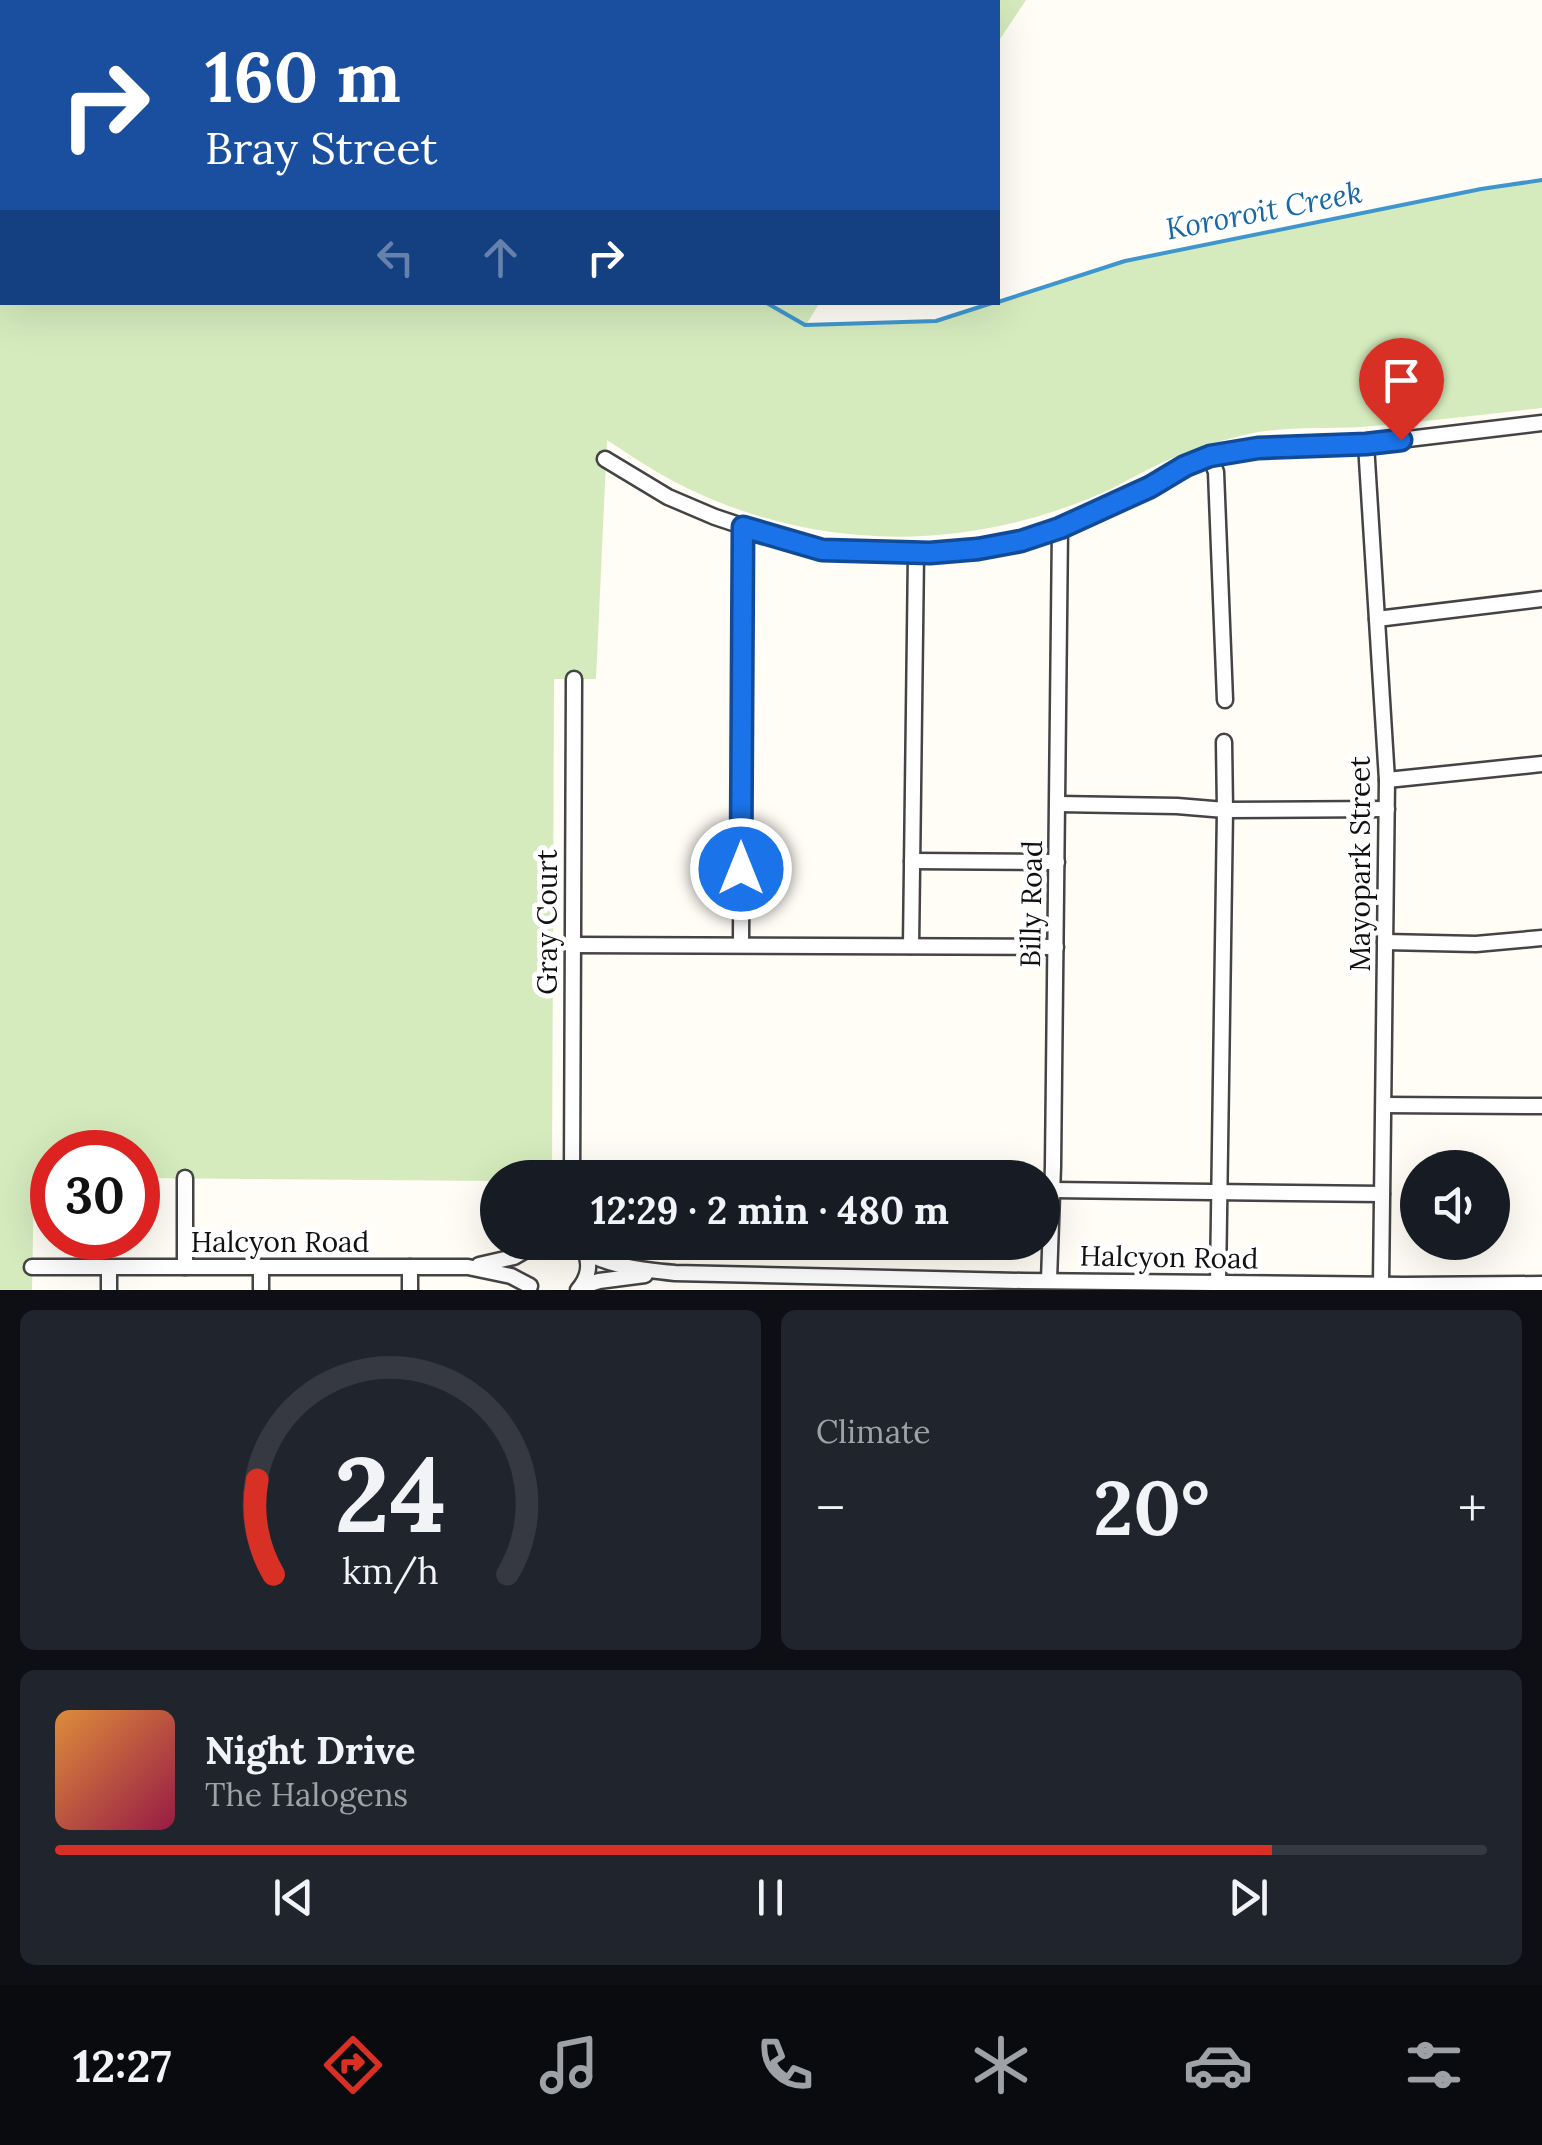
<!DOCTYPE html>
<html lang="en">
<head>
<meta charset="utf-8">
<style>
	body { margin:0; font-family:Lora,serif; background:#20242c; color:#f1f3f6; height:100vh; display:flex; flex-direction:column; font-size:38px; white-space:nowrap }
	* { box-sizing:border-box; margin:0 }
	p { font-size:32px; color:#9ea1a6 }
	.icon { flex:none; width:55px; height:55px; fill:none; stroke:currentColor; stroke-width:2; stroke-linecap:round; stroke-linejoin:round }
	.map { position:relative; height:1290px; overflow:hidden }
	.panel { display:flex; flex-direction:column; gap:20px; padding:20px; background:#0d0f14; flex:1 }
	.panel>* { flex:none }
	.banner { position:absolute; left:0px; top:0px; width:1000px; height:305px; box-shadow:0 10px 40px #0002; background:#1a4fa0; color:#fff; overflow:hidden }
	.fabs { position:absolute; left:1400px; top:1150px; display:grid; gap:20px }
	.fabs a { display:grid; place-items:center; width:110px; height:110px; border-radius:50%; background:#171b24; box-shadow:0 10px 40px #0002; font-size:50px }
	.speed { position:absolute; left:30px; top:1130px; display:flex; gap:20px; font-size:50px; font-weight:700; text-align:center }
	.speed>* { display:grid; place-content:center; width:130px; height:130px; border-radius:50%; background:#171b24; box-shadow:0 10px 40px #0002; line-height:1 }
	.speed .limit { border:15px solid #d22; background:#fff; color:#111 }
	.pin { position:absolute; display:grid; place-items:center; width:85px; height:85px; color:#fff; margin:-102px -42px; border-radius:50% 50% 50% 0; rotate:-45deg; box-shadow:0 0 10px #0007 }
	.pin .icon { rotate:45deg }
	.me { position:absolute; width:110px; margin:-55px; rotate:0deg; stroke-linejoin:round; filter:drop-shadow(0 0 8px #0008) }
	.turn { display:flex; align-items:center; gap:35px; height:210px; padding:0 40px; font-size:45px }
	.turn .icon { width:130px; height:130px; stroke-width:2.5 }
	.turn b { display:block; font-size:70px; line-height:85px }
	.lanes { display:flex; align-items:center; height:95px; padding:0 40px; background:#0003; justify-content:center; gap:50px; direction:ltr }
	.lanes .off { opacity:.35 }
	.big { font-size:75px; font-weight:700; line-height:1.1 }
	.panel .tile { flex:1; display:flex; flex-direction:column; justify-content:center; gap:15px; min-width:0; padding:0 35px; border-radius:15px; background:#20242c }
	.panel .dial { align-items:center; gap:0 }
	.dial svg { height:260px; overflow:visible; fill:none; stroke:#363941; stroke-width:7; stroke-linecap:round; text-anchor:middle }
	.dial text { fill:#f1f3f6; stroke:none }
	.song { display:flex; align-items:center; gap:30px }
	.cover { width:120px; height:120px; border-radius:15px; background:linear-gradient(135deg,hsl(30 70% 55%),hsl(340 70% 35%)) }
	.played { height:10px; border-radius:5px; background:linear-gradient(90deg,#d93025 85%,#363941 85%) }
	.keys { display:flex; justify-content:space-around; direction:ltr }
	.heat { display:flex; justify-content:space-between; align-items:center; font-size:55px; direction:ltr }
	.panel .tiles { flex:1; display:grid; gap:20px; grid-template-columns:1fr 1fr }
	.tile:last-child { grid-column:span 2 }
	.trip { position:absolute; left:480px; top:1160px; width:580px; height:100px; border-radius:50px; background:#171b24; box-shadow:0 10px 40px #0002; font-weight:700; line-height:100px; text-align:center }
	.tab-bar { display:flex; height:160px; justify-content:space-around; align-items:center; background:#090b0e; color:#9ea1a6 }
	.tab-bar .icon { width:70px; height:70px }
	.tab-bar .current { color:#d93025 }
	.tab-bar b { font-size:45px; color:#f1f3f6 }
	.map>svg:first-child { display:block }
</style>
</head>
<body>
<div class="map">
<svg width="1542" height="1290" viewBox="0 0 1542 1290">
	<rect width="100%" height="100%" fill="#fffdf5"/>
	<path fill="#d5ebbd" d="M0,0H1026L998,42V2H2V302H820L806,325L936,321L1125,261L1481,189L1542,180V408C1482,415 1422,422 1361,427C1324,429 1286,426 1248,434C1214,442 1180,453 1149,469C1129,479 1109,491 1088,499C956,552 813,550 685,487C658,474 633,457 607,440L596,679H554L552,1177L498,1178L497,1181L138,1178V1152H52V1177L34,1178L32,1290H0Z"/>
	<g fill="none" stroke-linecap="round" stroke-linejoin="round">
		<g stroke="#3f96cf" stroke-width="4">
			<path d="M565,0V2"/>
			<path d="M765,302L805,325L936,321L995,302"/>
			<path d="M998,302L1125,261L1481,189L1542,180"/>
		</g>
		<g stroke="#444" stroke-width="19">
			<g id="minor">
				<path d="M1366,444L1387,780L1381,1284"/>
				<path d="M1210,457L1216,472L1225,700"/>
				<path d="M605,459L668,497L715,517L775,537L822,550L930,553L978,549L1021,541L1060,528L1150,487L1185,466L1210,457L1258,448L1295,445L1366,444L1542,423"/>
				<path d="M1377,619L1542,599"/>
				<path d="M1387,780L1542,764"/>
				<path d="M1058,804L1177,806L1225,810L1387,809"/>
				<path d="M912,861L1057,862"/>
				<path d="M1385,942L1476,944L1542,938"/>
				<path d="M572,945L1056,947"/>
				<path d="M741,945L743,527"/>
				<path d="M911,946L916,553"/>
				<path d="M1384,1105L1542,1106"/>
				<path d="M185,1178V1267"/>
				<path d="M572,1178L574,679"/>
				<path d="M1052,1190L1382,1194"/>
				<path d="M578,1242C592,1257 591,1275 578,1290"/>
				<path d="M585,1252C613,1267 644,1270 675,1273L1023,1281L1404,1285L1542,1284"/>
				<path d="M479,1265L514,1257L528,1249"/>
				<path d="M32,1267H468L511,1276L530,1286"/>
				<path d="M1049,1280L1053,1166L1060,528"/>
				<path d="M1218,1282L1225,810L1224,742"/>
				<path d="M581,1287L599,1281L645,1275"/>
				<path d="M109,1290V1267"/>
				<path d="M261,1290V1267"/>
				<path d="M410,1290V1267"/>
			</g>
		</g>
		<use href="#minor" stroke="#fff" stroke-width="14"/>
	</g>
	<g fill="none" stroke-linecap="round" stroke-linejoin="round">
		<g stroke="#114b97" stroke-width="25">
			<path id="route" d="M741,869L743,527L822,550L930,553L978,549L1021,541L1060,528L1150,487L1185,466L1210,456L1258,448L1366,444L1401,440"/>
		</g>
		<use href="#route" stroke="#1a73e8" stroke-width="18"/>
	</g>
	<g text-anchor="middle" stroke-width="10" stroke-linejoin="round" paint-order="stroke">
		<g font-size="28" fill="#111" stroke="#fff">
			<text transform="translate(1360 864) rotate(-90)" y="10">Mayopark Street</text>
			<text transform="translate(1031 904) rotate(-89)" y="10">Billy Road</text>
			<text transform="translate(547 922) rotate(-90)" y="10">Gray Court</text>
			<text x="280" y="1252">Halcyon Road</text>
			<text transform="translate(1169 1257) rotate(1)" y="10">Halcyon Road</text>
		</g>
		<g font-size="30" font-style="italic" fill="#1768a6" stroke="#fff">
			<text transform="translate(1264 211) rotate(-11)" y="10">Kororoit Creek</text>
		</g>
	</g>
</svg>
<div class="fabs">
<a><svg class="icon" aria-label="sound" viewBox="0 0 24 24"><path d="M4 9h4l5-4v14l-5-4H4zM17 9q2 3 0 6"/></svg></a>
</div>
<div class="speed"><div class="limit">30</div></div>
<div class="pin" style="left:1401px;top:440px;background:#d93025"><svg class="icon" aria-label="arrive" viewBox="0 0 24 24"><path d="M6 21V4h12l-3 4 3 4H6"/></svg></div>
<svg class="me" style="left:741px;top:869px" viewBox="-20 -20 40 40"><circle r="17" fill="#1a73e8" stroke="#fff" stroke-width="3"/><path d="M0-11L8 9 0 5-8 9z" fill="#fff"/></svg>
<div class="trip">12:29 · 2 min · 480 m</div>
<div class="banner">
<div class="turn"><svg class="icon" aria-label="right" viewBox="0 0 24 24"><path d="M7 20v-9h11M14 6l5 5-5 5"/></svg><div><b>160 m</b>Bray Street</div></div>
<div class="lanes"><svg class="icon off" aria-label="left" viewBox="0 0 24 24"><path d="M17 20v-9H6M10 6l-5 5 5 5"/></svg><svg class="icon off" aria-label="ahead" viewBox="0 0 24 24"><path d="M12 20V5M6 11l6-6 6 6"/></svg><svg class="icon" aria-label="right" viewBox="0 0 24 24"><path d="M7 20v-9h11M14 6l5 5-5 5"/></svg></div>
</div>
</div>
<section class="panel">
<div class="tiles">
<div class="tile dial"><svg viewBox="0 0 100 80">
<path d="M14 69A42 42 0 1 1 86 69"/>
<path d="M14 69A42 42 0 0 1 9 40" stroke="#d93025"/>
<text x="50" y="56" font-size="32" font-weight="700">24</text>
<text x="50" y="72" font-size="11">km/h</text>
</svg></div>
<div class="tile"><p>Climate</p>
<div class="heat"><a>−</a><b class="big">20°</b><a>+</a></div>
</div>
<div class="tile">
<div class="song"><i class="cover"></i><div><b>Night Drive</b><p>The Halogens</p></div></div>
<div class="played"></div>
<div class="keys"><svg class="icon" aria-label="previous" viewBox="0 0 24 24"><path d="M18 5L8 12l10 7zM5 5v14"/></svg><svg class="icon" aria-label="pause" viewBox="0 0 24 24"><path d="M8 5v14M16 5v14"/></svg><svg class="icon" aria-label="next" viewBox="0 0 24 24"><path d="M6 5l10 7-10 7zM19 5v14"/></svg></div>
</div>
</div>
</section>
<nav class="tab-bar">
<b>12:27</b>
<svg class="icon current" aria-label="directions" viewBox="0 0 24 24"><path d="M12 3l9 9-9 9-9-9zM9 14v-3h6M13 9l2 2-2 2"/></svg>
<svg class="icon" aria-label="music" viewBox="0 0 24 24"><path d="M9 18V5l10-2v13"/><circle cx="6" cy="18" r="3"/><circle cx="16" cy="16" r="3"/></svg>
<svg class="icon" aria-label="phone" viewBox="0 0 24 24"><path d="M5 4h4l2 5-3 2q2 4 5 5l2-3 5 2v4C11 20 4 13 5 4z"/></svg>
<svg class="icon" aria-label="climate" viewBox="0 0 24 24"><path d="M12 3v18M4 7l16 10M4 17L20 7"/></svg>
<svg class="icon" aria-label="car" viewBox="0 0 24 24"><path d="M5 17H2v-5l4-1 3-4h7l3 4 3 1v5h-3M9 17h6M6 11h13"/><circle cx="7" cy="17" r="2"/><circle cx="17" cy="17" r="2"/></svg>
<svg class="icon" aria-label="filters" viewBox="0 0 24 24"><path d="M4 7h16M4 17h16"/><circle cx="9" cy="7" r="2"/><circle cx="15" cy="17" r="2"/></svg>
</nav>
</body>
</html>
